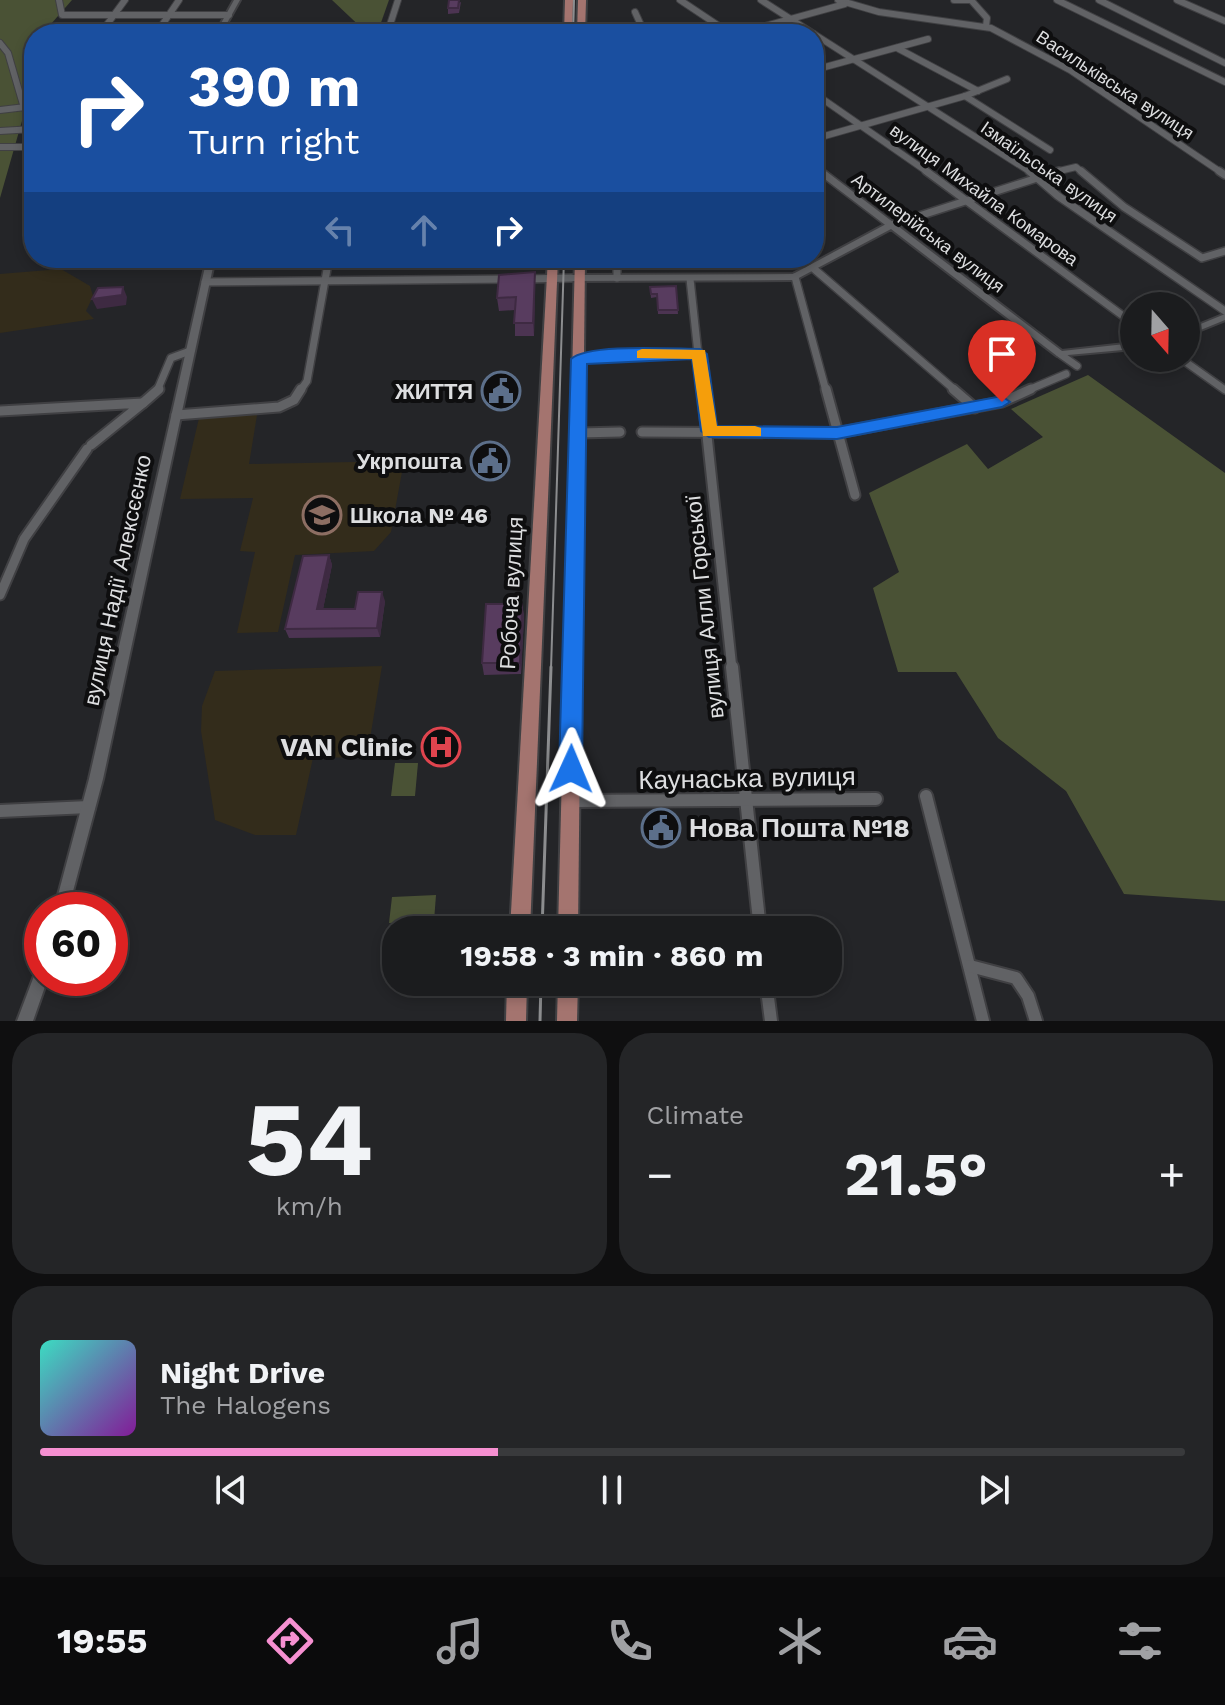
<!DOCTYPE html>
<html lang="en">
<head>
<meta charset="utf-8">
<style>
	body { margin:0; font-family:"Work Sans",sans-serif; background:#242527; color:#f1f3f6; height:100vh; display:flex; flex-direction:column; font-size:30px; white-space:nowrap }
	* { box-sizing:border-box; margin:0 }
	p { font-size:26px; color:#a0a1a4 }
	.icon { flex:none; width:44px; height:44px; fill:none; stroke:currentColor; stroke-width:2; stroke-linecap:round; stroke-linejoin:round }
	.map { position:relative; height:1021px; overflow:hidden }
	.details { display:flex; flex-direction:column; gap:12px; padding:12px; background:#0f0f10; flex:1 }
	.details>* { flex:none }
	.top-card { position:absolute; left:24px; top:24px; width:800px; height:244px; border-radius:32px; box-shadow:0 4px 12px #0003,0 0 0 2px #393a3c; background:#1a4fa0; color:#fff; overflow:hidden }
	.needle { width:52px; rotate:160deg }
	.buttons { position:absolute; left:1120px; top:292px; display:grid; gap:16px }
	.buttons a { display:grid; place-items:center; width:80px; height:80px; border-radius:50%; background:#1b1c1e; box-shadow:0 4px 12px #0003,0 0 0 2px #393a3c; font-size:40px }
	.speed { position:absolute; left:24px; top:892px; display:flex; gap:16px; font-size:40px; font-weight:700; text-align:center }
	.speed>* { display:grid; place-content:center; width:104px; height:104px; border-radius:50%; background:#1b1c1e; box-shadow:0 4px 12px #0003,0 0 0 2px #393a3c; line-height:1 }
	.speed .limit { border:12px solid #d22; background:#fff; color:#111 }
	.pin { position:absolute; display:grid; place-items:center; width:68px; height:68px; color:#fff; margin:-82px -34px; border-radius:50% 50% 50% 0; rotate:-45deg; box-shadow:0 0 8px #0007 }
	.pin .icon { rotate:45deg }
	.me { position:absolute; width:88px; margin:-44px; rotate:1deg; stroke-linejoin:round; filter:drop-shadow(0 0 6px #0008) }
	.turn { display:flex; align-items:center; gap:28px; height:168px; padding:0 32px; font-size:36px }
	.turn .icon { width:104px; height:104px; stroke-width:2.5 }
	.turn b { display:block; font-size:56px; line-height:68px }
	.lanes { display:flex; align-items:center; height:76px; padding:0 32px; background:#0003; justify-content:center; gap:40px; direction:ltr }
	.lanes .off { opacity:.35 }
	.big { font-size:60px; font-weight:700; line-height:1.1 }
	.details .tile { flex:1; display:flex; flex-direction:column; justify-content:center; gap:12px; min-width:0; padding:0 28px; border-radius:32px; background:#242527 }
	.details .dial { align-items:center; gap:0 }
	.dial b { font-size:104px; line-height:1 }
	.song { display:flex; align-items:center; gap:24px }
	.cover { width:96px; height:96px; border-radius:12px; background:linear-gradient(135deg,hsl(170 70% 55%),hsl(290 70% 35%)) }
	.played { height:8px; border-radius:4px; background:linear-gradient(90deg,#f690d1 40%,#393a3c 40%) }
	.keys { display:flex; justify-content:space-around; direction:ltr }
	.heat { display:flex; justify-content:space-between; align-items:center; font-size:44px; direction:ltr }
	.details .tiles { flex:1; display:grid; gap:12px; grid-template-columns:1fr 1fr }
	.tile:last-child { grid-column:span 2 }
	.trip { position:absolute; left:382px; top:916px; width:460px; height:80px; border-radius:32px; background:#1b1c1e; box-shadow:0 4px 12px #0003,0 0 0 2px #393a3c; font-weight:700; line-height:80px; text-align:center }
	.tab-bar { display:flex; height:128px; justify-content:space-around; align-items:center; background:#0b0b0c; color:#a0a1a4 }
	.tab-bar .icon { width:56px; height:56px }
	.tab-bar .on { color:#f690d1 }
	.tab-bar b { font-size:36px; color:#f1f3f6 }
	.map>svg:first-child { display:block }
</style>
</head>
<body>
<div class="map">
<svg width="1225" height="1021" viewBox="0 0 1225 1021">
	<rect width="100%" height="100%" fill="#242528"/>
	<g fill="#332c1b">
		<path d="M61,269L90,286L93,296L86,311L94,319L0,333V274Z"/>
		<path d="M257,415L249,464L404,461L391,532L374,551L295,555L278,632L237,633L255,552L240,551L253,498L180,499L199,418Z"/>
		<path d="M382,666L367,757L313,758L296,835H255L215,820L201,731L202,706L215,671Z"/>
	</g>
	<g fill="#4a5235">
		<path d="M0,0H72L51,24L48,34H34V79L0,198Z"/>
		<path d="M332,0H389L377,34H368Z"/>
		<path d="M1088,375L1225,473V901L1124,894L1066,791L998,738L956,672H898L873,588L899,572L869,493L967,444L988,469L1043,437L1011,409Z"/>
		<path d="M395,763H418L415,796H391Z"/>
		<path d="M436,895L434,921L389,923L392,897Z"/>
	</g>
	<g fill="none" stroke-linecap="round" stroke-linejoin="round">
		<g stroke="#404043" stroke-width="8">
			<g id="minor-far3">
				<path d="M59,0L62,15H229"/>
				<path d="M680,0L731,34"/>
				<path d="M761,0L814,34"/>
				<path d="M838,0L879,12L991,28L1070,70L1222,173"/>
				<path d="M954,0H971L987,18L986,26"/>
				<path d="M1057,0L1225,82"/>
				<path d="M1099,0L1225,63"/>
				<path d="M1177,0L1225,21"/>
				<path d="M635,12L645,34"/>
				<path d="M100,34L125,0"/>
				<path d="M156,34L179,0"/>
				<path d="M387,34L398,0"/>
				<path d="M736,34L845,4"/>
				<path d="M814,34L1032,173"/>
				<path d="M0,43L8,53L24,108"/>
				<path d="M897,48L978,91"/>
				<path d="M814,70L928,39"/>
				<path d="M814,93L929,173"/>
				<path d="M965,96L1050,150"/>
				<path d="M0,110L34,106"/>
				<path d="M0,131L34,129"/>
				<path d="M814,139L965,96L1007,79"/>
				<path d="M0,147H34"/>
				<path d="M814,166L823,173"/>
				<path d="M1051,173L1076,167L1083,173"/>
			</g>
		</g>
		<g stroke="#404043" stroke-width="10">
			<g id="minor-far2">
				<path d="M820,171L891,225L1059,171"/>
				<path d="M926,171L1134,324"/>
				<path d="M1029,171L1058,196L1225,311"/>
				<path d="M1081,171L1124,207L1202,258L1225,251"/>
				<path d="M1219,171L1225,175"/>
				<path d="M617,258V278"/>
				<path d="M813,268L956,391"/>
				<path d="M795,277L826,391"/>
				<path d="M526,279L571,278"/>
				<path d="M690,279L702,391"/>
				<path d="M205,282L511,279"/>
				<path d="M1060,354L1077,366"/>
				<path d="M1180,358L1225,390"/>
				<path d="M579,359L700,354"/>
				<path d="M157,391L171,358L190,351"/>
				<path d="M300,391L307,381L329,258"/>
				<path d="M1026,391L1066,374"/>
			</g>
		</g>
		<g stroke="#404043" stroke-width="13">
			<g id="minor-far1">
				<path d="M702,389L732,669"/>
				<path d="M826,389L855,495"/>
				<path d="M953,389L975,408"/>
				<path d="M143,403L159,389"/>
				<path d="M0,411L143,403L91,445"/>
				<path d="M176,415L279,407L294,400L301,389"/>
				<path d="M642,432L837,433L1002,402L1031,389"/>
				<path d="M579,433L620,432"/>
				<path d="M0,595L24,539L87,449"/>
			</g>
		</g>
		<g stroke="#404043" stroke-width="16">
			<g id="minor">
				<path d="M732,667L760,930"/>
				<path d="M926,796L983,1021"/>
				<path d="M570,801L876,799"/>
				<path d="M0,811L89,807"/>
				<path d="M970,966L1016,978L1028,996L1036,1021"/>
				<path d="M766,982L771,1021"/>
			</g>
		</g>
		<g stroke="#404043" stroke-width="4">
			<g id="tertiary">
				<path d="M234,0H240L221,34H215Z"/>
				<path d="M888,223H894L1062,351L1134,343V349L1057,356L891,229L795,280L571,281L567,278L571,275L793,274Z"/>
				<path d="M207,258H215L103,779L68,910H54L89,779Z"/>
				<path d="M1225,314V320L1186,336V330Z"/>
				<path d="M42,965V978H48L33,1021H17L37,968Z"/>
			</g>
		</g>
		<g stroke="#404043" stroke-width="4">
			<g id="primary">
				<path d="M565,0H573L572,34H564Z"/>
				<path d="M578,0H586L585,34H577Z"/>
				<path d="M548,258H558L530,930H510Z"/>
				<path d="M575,258H585L578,930H558Z"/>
				<path d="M507,982H527L526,1021H506Z"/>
				<path d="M558,982H578L577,1021H557Z"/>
			</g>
		</g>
		<use href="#minor-far3" stroke="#616265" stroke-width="6"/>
		<use href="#minor-far2" stroke="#616265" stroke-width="7"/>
		<use href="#minor-far1" stroke="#616265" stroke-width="9"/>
		<use href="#minor" stroke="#616265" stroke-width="12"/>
		<use href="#tertiary" fill="#616265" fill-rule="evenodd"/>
		<use href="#primary" fill="#a4746f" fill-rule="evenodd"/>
		<g stroke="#8c8d8f" stroke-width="2">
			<path d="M573,34L574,0"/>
			<path d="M551,669L564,258"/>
		</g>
		<g stroke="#8c8d8f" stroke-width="3">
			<path d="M542,930L551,667"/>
			<path d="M540,1021L541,982"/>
		</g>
	</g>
	<g fill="#4c3452">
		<path d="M461,2L459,13L448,14V8Z"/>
		<path d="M535,285L534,336H515V310L499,311L497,298Z"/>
		<path d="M676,286L678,314H658L657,297L651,298L650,287Z"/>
		<path d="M329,555L332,565L323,609H355L385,601L380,637L289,638L285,629Z"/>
		<path d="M522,604L524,616L521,674L484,675L482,663Z"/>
	</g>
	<g fill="#3e2a42">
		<path d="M535,272V285L534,336L533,323Z"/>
		<path d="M123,287L127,297L126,305L97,309L92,299Z"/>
		<path d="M329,555L332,565L321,619L317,609Z"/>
		<path d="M382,592L385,601L380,637L377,628Z"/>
		<path d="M522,604L524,616L521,674L520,663Z"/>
	</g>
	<g fill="#583c5f" stroke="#3e2a42" stroke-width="2">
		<path d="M449,0H459L458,8H448Z"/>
		<path d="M638,25L674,27L675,34L638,33Z"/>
		<path d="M535,272L533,323H514L516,297L497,298L499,275Z"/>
		<path d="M676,286L678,310H658L657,294H651L650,287Z"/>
		<path d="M123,287L122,295L92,299L98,288Z"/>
		<path d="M329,555L317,609H355L358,592H382L377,628L285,629L303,556Z"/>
		<path d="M486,604H522L520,663H482Z"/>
	</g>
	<path fill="#1a73e8" stroke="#114b97" stroke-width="2" d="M700,349L707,354L717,426L837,427L1002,396L1010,402L1002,407L837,439L709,437L701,431L692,359L587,364L582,769L578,777L571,780L563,777L559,769L571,359C588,343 673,349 700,349Z"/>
	<path fill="#f59e0b" d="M642,349L705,350L717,426H755L761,428V436H703L692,359L637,358V351Z"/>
	<defs>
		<g id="civic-ring" transform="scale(2)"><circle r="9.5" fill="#0e0e0f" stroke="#5c6f8a" stroke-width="1.5"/><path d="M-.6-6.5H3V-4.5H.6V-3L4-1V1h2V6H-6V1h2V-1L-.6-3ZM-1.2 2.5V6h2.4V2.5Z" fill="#5c6f8a"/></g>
		<g id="school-ring" transform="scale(2)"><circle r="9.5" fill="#0e0e0f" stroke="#8d6e63" stroke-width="1.5"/><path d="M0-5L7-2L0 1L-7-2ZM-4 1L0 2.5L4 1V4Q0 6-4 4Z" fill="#8d6e63"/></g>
		<g id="hospital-ring" transform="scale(2)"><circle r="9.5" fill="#0e0e0f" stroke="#e0444e" stroke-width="1.5"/><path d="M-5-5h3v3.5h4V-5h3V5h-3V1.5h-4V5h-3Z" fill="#e0444e"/></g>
	</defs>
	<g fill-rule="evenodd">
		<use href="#civic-ring" x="501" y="391"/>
		<use href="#civic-ring" x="490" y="461"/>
		<use href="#school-ring" x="322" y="515"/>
		<use href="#hospital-ring" x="441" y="747"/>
		<use href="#civic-ring" x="661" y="828"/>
	</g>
	<g text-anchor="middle" stroke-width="8" stroke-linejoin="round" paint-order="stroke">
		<g font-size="18" fill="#dddee0" stroke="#0e0e0f">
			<text transform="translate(1115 85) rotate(33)" y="6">Васильківська вулиця</text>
			<text transform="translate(1049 172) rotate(35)" y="6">Ізмаїльська вулиця</text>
			<text transform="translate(984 195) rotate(36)" y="6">вулиця Михайла Комарова</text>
			<text transform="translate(928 233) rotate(37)" y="6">Артилерійська вулиця</text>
		</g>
		<g font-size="22" font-weight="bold" fill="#dddee0" stroke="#0e0e0f" text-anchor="end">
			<text x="473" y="399">ЖИТТЯ</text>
			<text x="462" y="469">Укрпошта</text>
			<text x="350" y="523" text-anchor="start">Школа № 46</text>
		</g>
		<g font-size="22" fill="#dddee0" stroke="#0e0e0f">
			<text transform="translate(117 580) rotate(-78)" y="8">вулиця Надії Алексєєнко</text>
			<text transform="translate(511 593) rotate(-87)" y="8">Робоча вулиця</text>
			<text transform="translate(704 607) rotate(-96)" y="8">вулиця Алли Горської</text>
		</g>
		<g font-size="26" font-weight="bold" fill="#dddee0" stroke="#0e0e0f" text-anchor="end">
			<text x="413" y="756">VAN Clinic</text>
			<text x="689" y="837" text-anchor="start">Нова Пошта №18</text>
		</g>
		<g font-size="26" fill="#dddee0" stroke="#0e0e0f">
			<text transform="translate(747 778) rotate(-1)" y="9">Каунаська вулиця</text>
		</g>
	</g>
</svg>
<div class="buttons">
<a><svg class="needle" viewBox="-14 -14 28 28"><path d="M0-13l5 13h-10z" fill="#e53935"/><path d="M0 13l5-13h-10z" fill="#a0a1a4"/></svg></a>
</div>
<div class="speed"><div class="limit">60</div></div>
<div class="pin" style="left:1002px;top:402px;background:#d93025"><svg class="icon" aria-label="arrive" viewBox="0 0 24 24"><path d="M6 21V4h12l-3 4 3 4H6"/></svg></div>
<svg class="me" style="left:571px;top:769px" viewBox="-20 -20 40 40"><path d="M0-17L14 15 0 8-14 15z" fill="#1a73e8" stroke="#fff" stroke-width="4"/></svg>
<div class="trip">19:58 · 3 min · 860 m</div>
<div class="top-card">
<div class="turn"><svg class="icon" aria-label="right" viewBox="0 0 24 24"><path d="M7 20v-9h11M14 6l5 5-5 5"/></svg><div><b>390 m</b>Turn right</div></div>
<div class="lanes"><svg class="icon off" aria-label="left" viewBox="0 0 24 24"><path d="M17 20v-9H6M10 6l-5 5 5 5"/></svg><svg class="icon off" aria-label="ahead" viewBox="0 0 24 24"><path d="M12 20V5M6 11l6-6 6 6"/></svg><svg class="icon" aria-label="right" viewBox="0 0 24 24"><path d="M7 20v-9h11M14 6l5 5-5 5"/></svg></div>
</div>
</div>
<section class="details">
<div class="tiles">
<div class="tile dial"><b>54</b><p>km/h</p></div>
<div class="tile"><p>Climate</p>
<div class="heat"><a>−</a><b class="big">21.5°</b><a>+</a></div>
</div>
<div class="tile">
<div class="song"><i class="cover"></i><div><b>Night Drive</b><p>The Halogens</p></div></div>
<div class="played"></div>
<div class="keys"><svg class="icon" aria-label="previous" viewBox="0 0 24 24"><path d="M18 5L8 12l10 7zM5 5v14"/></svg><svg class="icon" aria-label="pause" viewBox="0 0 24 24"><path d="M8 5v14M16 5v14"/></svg><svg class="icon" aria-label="next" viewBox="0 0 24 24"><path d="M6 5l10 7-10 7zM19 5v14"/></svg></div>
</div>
</div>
</section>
<nav class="tab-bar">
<b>19:55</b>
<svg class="icon on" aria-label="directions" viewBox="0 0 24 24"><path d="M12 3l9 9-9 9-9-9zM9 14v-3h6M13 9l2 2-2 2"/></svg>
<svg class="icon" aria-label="music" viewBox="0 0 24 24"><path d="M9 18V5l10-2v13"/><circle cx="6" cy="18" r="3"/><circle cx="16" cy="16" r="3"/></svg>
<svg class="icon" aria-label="phone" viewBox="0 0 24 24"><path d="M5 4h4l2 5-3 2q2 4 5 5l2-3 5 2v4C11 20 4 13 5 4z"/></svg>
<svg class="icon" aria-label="climate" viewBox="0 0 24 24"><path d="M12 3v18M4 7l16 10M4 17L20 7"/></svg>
<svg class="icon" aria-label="car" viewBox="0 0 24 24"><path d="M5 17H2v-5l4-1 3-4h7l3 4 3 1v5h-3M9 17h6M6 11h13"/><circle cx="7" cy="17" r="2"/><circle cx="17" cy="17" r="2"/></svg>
<svg class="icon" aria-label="filters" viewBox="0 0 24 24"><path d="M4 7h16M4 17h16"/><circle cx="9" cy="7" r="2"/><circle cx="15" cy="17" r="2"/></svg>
</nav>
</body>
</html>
